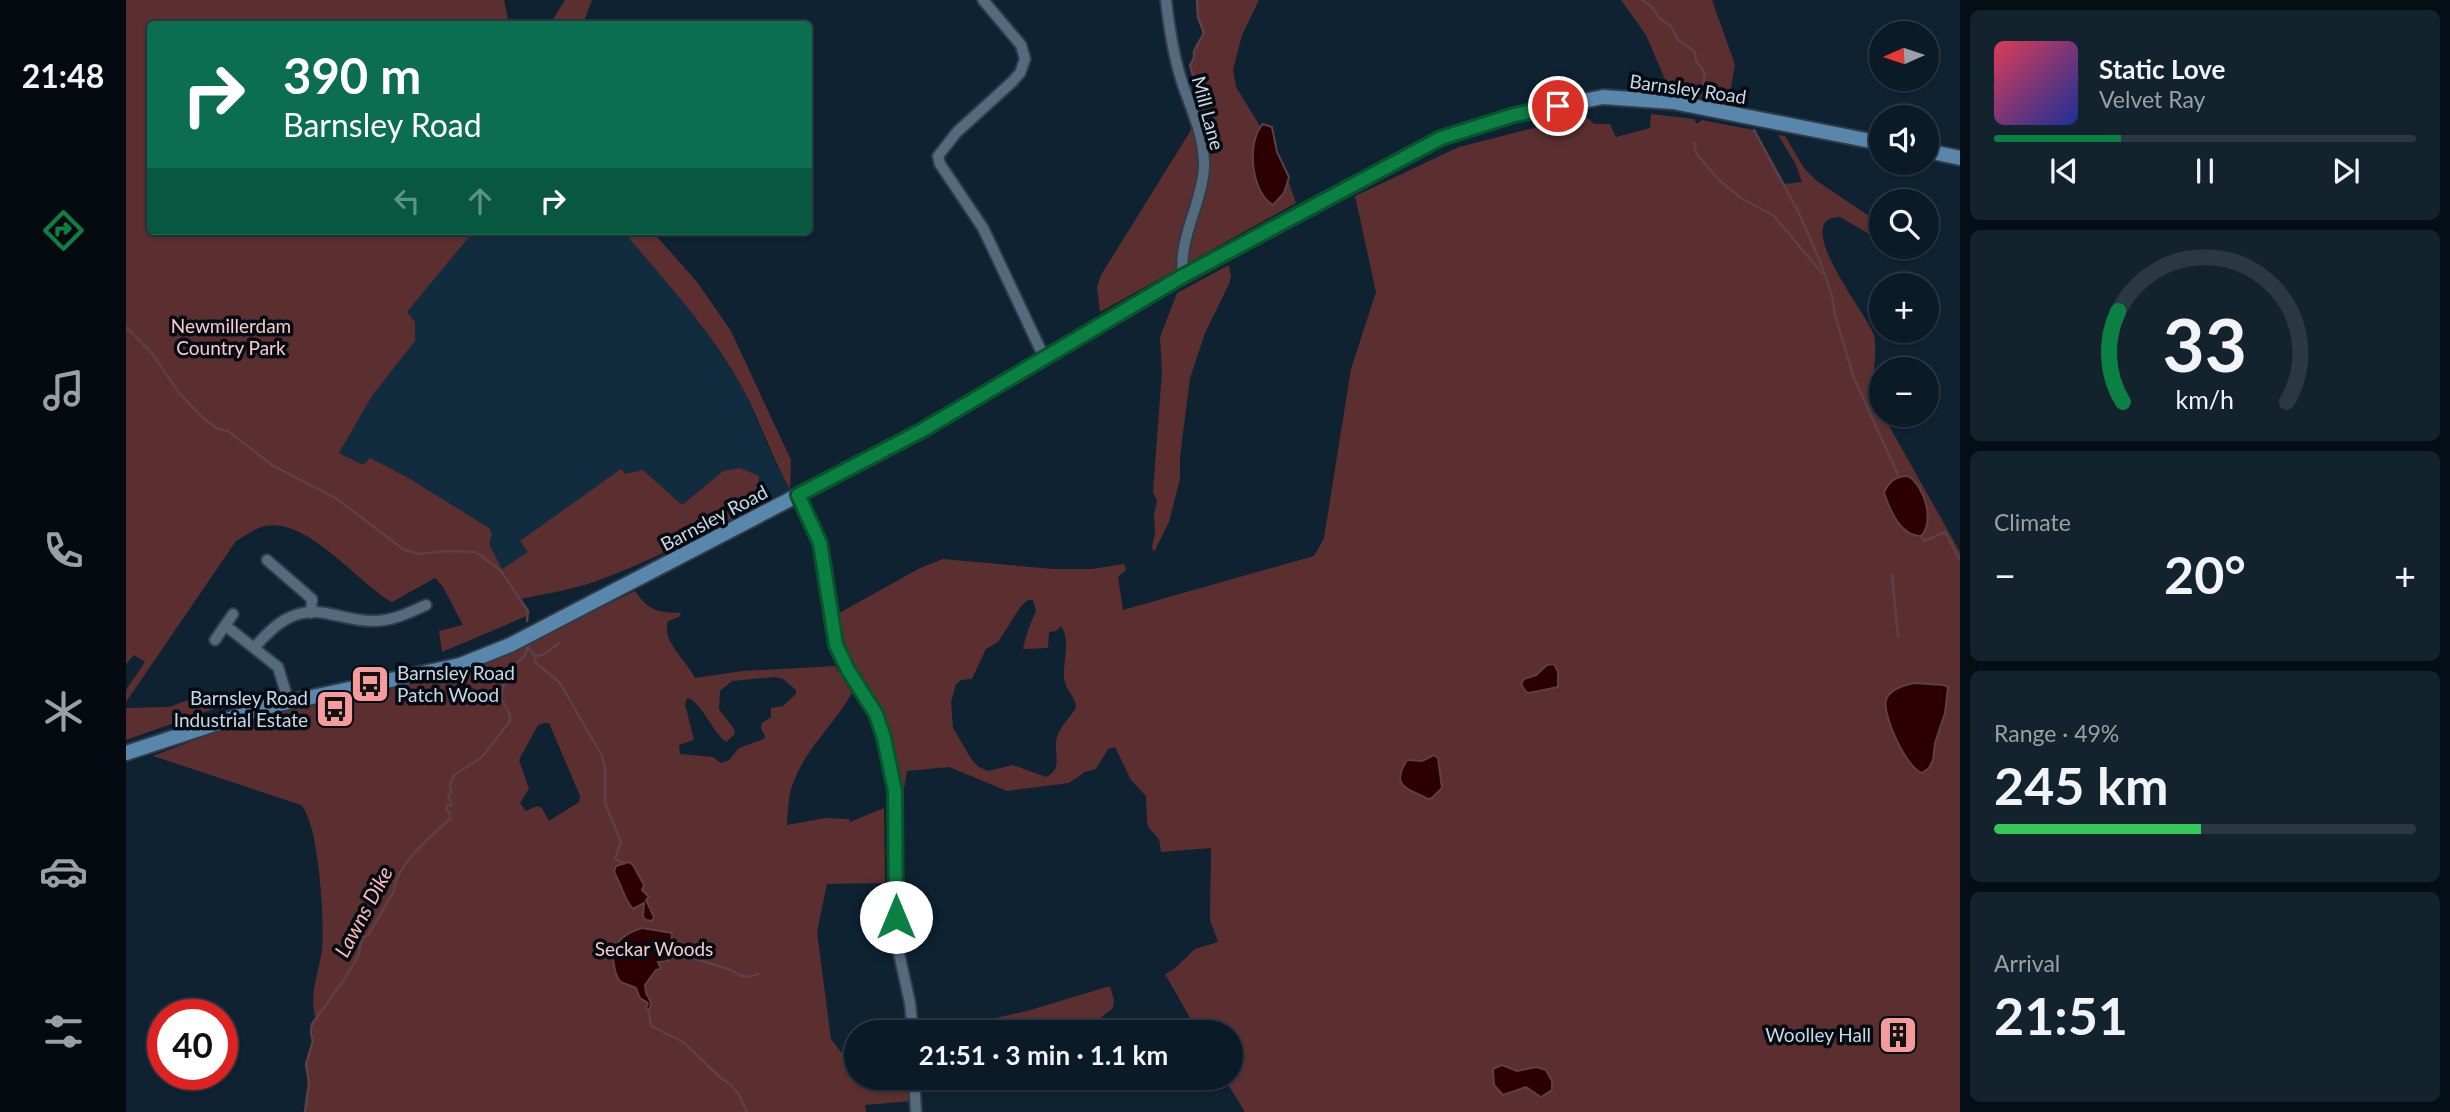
<!DOCTYPE html>
<html lang="en">
<head>
<meta charset="utf-8">
<style>
	body { margin:0; font-family:Lato,sans-serif; background:#13232e; color:#f1f3f6; height:100vh; display:flex; flex-direction:column; font-size:26px; white-space:nowrap }
	* { box-sizing:border-box; margin:0 }
	p { font-size:23px; color:#99a1a7 }
	.icon { flex:none; width:38px; height:38px; fill:none; stroke:currentColor; stroke-width:2; stroke-linecap:round; stroke-linejoin:round }
	.map { position:relative; flex:1; overflow:hidden }
	.panel { display:flex; flex-direction:column; gap:10px; padding:10px; background:#060e15; width:490px }
	.panel>* { flex:none }
	.banner { position:absolute; left:21px; top:21px; width:665px; height:214px; border-radius:7px; box-shadow:0 2px 5px #0004,0 0 0 2px #2a3843; background:#0b6e4f; color:#fff; overflow:hidden }
	.needle { width:46px; rotate:267deg }
	.tools { position:absolute; left:1743px; top:21px; display:grid; gap:14px }
	.tools a { display:grid; place-items:center; width:70px; height:70px; border-radius:50%; background:#0a1a26; box-shadow:0 2px 5px #0004,0 0 0 2px #2a3843; font-size:35px }
	.speed { position:absolute; left:21px; top:999px; display:flex; gap:14px; font-size:35px; font-weight:700; text-align:center }
	.speed>* { display:grid; place-content:center; width:91px; height:91px; border-radius:50%; background:#0a1a26; box-shadow:0 2px 5px #0004,0 0 0 2px #2a3843; line-height:1 }
	.speed .limit { border:10px solid #d22; background:#fff; color:#111 }
	.pin { position:absolute; display:grid; place-items:center; width:60px; height:60px; color:#fff; margin:-30px; border:4px solid #fff; border-radius:50%; box-shadow:0 2px 7px #0007 }
	.me { position:absolute; width:77px; margin:-38px; rotate:0deg; stroke-linejoin:round; filter:drop-shadow(0 0 5px #0008) }
	.turn { display:flex; align-items:center; gap:24px; height:147px; padding:0 21px; font-size:32px }
	.turn .icon { width:91px; height:91px; stroke-width:2.5 }
	.turn b { display:block; font-size:49px; line-height:60px }
	.lanes { display:flex; align-items:center; height:66px; padding:0 21px; background:#0003; justify-content:center; gap:35px; direction:ltr }
	.lanes .off { opacity:.35 }
	.big { font-size:52px; font-weight:700; line-height:1.1 }
	.panel .card { flex:1; display:flex; flex-direction:column; justify-content:center; gap:10px; min-width:0; padding:0 24px; border-radius:10px; background:#13232e }
	.panel .dial { align-items:center; gap:0 }
	.dial svg { height:182px; overflow:visible; fill:none; stroke:#2a3843; stroke-width:7; stroke-linecap:round; text-anchor:middle }
	.dial text { fill:#f1f3f6; stroke:none }
	.song { display:flex; align-items:center; gap:21px }
	.cover { width:84px; height:84px; border-radius:10px; background:linear-gradient(135deg,hsl(350 70% 55%),hsl(230 70% 35%)) }
	.played { height:7px; border-radius:4px; background:linear-gradient(90deg,#0b8043 30%,#2a3843 30%) }
	.keys { display:flex; justify-content:space-around; direction:ltr }
	.heat { display:flex; justify-content:space-between; align-items:center; font-size:38px; direction:ltr }
	.charge { height:10px; border-radius:5px; background:linear-gradient(90deg,#34c759 49%,#2a3843 0) }
	.trip { position:absolute; left:718px; top:1020px; width:399px; height:70px; border-radius:35px; background:#0a1a26; box-shadow:0 2px 5px #0004,0 0 0 2px #2a3843; font-weight:700; line-height:70px; text-align:center }
	main { display:flex; flex:1; min-height:0 }
	.menu { display:flex; flex-direction:column; width:126px; justify-content:space-around; align-items:center; background:#040a0f; color:#99a1a7 }
	.menu .icon { width:49px; height:49px }
	.menu .on { color:#0b8043 }
	.menu b { font-size:32px; color:#f1f3f6 }
	.map>svg:first-child { display:block }
</style>
</head>
<body>
<main>
<nav class="menu">
<b>21:48</b>
<svg class="icon on" aria-label="directions" viewBox="0 0 24 24"><path d="M12 3l9 9-9 9-9-9zM9 14v-3h6M13 9l2 2-2 2"/></svg>
<svg class="icon" aria-label="music" viewBox="0 0 24 24"><path d="M9 18V5l10-2v13"/><circle cx="6" cy="18" r="3"/><circle cx="16" cy="16" r="3"/></svg>
<svg class="icon" aria-label="phone" viewBox="0 0 24 24"><path d="M5 4h4l2 5-3 2q2 4 5 5l2-3 5 2v4C11 20 4 13 5 4z"/></svg>
<svg class="icon" aria-label="climate" viewBox="0 0 24 24"><path d="M12 3v18M4 7l16 10M4 17L20 7"/></svg>
<svg class="icon" aria-label="car" viewBox="0 0 24 24"><path d="M5 17H2v-5l4-1 3-4h7l3 4 3 1v5h-3M9 17h6M6 11h13"/><circle cx="7" cy="17" r="2"/><circle cx="17" cy="17" r="2"/></svg>
<svg class="icon" aria-label="filters" viewBox="0 0 24 24"><path d="M4 7h16M4 17h16"/><circle cx="9" cy="7" r="2"/><circle cx="15" cy="17" r="2"/></svg>
</nav>
<div class="map">
<svg width="1834" height="1112" viewBox="0 0 1834 1112">
	<rect width="100%" height="100%" fill="#0e2232"/>
	<path fill="#122c3f" d="M348,231H497L564,308L616,386L651,467L664,489L630,506L633,476L614,468L597,471L556,505L517,470L395,542L403,552L376,569L362,544L365,539L363,528L281,477L244,458L237,466L213,453L246,396L289,341V322L281,312Z"/>
	<g fill="#5b2f30" fill-rule="evenodd">
		<path d="M0,0H378L383,24H24V231H348L281,312L289,322V341L246,396L213,453L237,465L244,458L281,477L363,528L366,534L363,544L376,569L402,552L394,541L495,469L499,474L517,470L556,505L597,471L614,468L633,476L630,506C577,533 524,562 468,582C444,590 419,594 394,599L402,611L401,616L316,652L313,631L337,625L317,587L309,578L266,602C231,582 181,517 139,526C129,528 119,536 110,541L0,702V690L19,662L8,655L0,664Z"/>
		<path d="M439,0H466L457,24H424Z"/>
		<path d="M1071,0H1133L1116,35L1107,70L1110,87L1134,126L1131,132L1149,204L1158,193L1162,180L1170,203L974,312L971,287L975,275L1070,122L1079,117L1064,65L1068,58V51L1078,33L1072,17Z"/>
		<path d="M1495,0H1586L1609,65L1602,103L1544,91L1520,35Z"/>
		<path d="M1525,114L1568,119L1571,124L1576,120L1628,130L1658,184L1676,182L1669,163L1652,135L1659,136L1678,168L1691,181L1755,224V241L1714,217C1661,217 1744,318 1748,335C1752,354 1745,375 1748,395C1749,402 1754,407 1755,415H1757L1834,552V1112H1119L1098,1078H1104V1032H1072L1039,974L1047,970L1069,949L1092,942L1084,920L1085,848L1035,852L1033,839L1023,828L1021,822L1020,796L1005,780L989,747L982,749L970,769L959,772L943,783L881,791L823,767L781,771L778,789L769,791L758,738L722,670L706,617L794,568L817,559L927,569H965L998,564L1000,570L992,577L997,610L1188,556L1198,538L1225,369L1250,292L1229,196L1333,147L1456,116L1463,119L1468,124H1484L1490,137L1524,128ZM902,600H907L910,611C904,624 900,635 897,649L922,648L923,632L930,631L935,626C945,640 937,660 938,677C938,689 950,696 950,708C943,719 931,729 930,742C929,755 936,770 920,777L887,765L862,771L853,767L846,760L827,728L825,702L830,684L835,680L846,679L860,649L872,642L895,606Z"/>
		<path d="M497,231H526L571,282L605,331L665,460L664,489C645,456 634,420 616,387C584,329 539,281 497,231Z"/>
		<path d="M1103,265L1105,277L1103,284L1079,333L1064,378L1054,457V479L1043,522L1028,552L1026,547L1029,532L1028,514L1031,501L1027,492L1036,371L1034,337L1051,293Z"/>
		<path d="M509,591C524,612 531,612 555,613L553,617L542,621C535,641 561,661 569,678L617,671L709,666L726,693C708,725 678,750 666,786C662,798 662,812 661,825L700,818L723,819L724,822L758,808L759,883L701,884L691,932L705,1039L715,1052L730,1046V1078H783L786,1101L739,1105L740,1112H179L183,1083L180,1064L187,1042L186,1024L190,1019C182,997 193,972 196,949C199,922 193,823 175,805L27,756L89,732L156,711L224,700L353,666ZM649,677L657,679L670,690V694L657,706L645,708V717L636,723L635,728L639,736L638,739L613,748L603,760L595,763L587,757L554,754L553,745L568,740L559,704L561,698C575,701 585,730 600,742L609,734L608,729L593,709L594,691L606,681ZM418,723H423L454,796L453,802L423,821L416,808L411,806L400,811L394,803L403,789L393,760L412,725Z"/>
		<path d="M87,691L106,695L107,702L0,740V708L43,707Z"/>
		<path d="M984,986L988,1000L987,1008L956,1032H792L802,1028L820,1029L901,1011Z"/>
	</g>
	<g fill="#2c0003" stroke="#5c4046" stroke-width="2">
		<path d="M1137,124L1146,127L1151,152L1163,177L1158,193L1147,205C1125,193 1120,141 1137,124Z"/>
		<path d="M1782,476C1799,486 1809,522 1795,536C1774,536 1764,510 1758,493C1762,482 1771,476 1782,476Z"/>
		<path d="M1428,664L1432,672V687L1403,693L1400,692L1395,684L1398,679L1410,675L1421,665Z"/>
		<path d="M1788,683L1818,685L1822,687L1819,713L1809,743L1807,760L1803,768L1796,773C1781,769 1756,715 1760,700C1763,689 1779,685 1788,683Z"/>
		<path d="M1308,755L1312,758L1316,788L1306,798L1302,799C1281,788 1264,787 1281,760L1296,761Z"/>
		<path d="M503,862L507,865L518,885L516,890L523,897L520,900L528,917L526,921L520,920L517,917L518,903L507,909C497,898 496,885 488,872L490,866Z"/>
		<path d="M516,928L546,933L545,944L553,947L537,954L543,961L532,962L535,969L530,970L519,985L520,993L525,1002L523,1011L520,1008L522,1003L514,998L510,988C505,985 499,985 494,981C490,977 489,971 488,965C483,945 498,933 516,928Z"/>
		<path d="M1376,1065L1391,1071L1410,1067L1420,1070L1426,1081V1090L1415,1097L1400,1087L1377,1095L1368,1085L1367,1069Z"/>
	</g>
	<g fill="none" stroke-linecap="round" stroke-linejoin="round">
		<g stroke="#5c4046" stroke-width="2.5">
			<path d="M1071,0L1072,17L1078,33L1068,51V58L1064,65L1079,117L1086,120"/>
			<path d="M1516,0L1526,7L1534,19L1545,26L1551,39L1569,52L1570,61L1579,73L1577,84L1590,91L1599,92L1605,98"/>
			<path d="M1628,130L1671,209L1694,261L1706,296L1709,315L1728,378L1773,477"/>
			<path d="M1568,143L1570,153L1592,179L1615,198L1648,216L1696,273"/>
			<path d="M0,327L26,353L53,393L78,419L92,429L102,431L146,465L211,499L277,549L293,554L320,551L350,552L375,571L402,611L401,621"/>
			<path d="M1795,536L1798,541L1819,532L1834,560"/>
			<path d="M1766,575L1772,637"/>
			<path d="M402,648L409,656V662L434,683L476,756L479,768V803L495,842L489,859L498,863"/>
			<path d="M409,656L417,655L433,643"/>
			<path d="M553,947L570,959L602,969L614,975L620,977L633,974"/>
			<path d="M523,1011L525,1026L557,1042L596,1079L604,1084L612,1093L621,1112"/>
			<path d="M179,1112L183,1083L180,1064L187,1041L185,1033L186,1024L220,977L232,956L236,939L242,935L268,891C269,866 307,834 324,819V813L320,809L321,805H326L322,796L325,793L324,784L328,775L356,757L384,721V715L375,698L380,674L399,655L403,644"/>
		</g>
		<g stroke="#313c49" stroke-width="14">
			<g id="minor">
				<path d="M857,0L895,45L899,59L894,73L886,82L831,132L812,156L814,164L857,228L918,357"/>
				<path d="M1040,0C1043,27 1047,53 1055,79C1064,107 1079,136 1078,167C1076,204 1052,238 1057,276"/>
				<path d="M672,495L693,543L711,645L722,670L750,714L758,738L764,763L769,791L770,940L784,1003L787,1032"/>
				<path d="M141,560L186,599L185,613"/>
				<path d="M100,626L152,667L163,703"/>
				<path d="M89,640L107,614"/>
				<path d="M129,647C147,626 167,607 199,613C215,616 230,621 247,621C266,621 283,613 300,605"/>
				<path d="M788,1078L790,1112"/>
			</g>
		</g>
		<g stroke="#313c49" stroke-width="18">
			<g id="major">
				<path d="M1801,151L1834,158"/>
				<path d="M0,753L140,707L334,665L384,645L795,431L1057,276L1315,138L1388,115L1477,97L1547,102L1755,143"/>
			</g>
		</g>
		<use href="#minor" stroke="#546a7d" stroke-width="10"/>
		<use href="#major" stroke="#5987ac" stroke-width="14"/>
	</g>
	<g fill="none" stroke-linecap="round" stroke-linejoin="round">
		<g stroke="#07532c" stroke-width="18">
			<path id="route" d="M770,917L769,791L758,738L750,714L722,670L710,645L694,543L672,495L795,431L1057,276L1315,138L1388,115L1432,106"/>
		</g>
		<use href="#route" stroke="#0b8043" stroke-width="12"/>
	</g>
	<defs>
		<g id="bus-square" transform="scale(2.0125)"><rect x="-9" y="-9" width="18" height="18" rx="4" fill="#f59b9b" stroke="#040b12"/><path d="M-5-6H5V4H4V6H2V4H-2V6H-4V4H-5ZM-3.5-4V0h7V-4ZM-3.5 1.2v1.5H-2V1.2ZM2 1.2v1.5H3.5V1.2Z" fill="#111"/></g>
		<g id="building-square" transform="scale(2.0125)"><rect x="-9" y="-9" width="18" height="18" rx="4" fill="#f59b9b" stroke="#040b12"/><path d="M-4-6H4V6H1V3H-1V6H-4ZM-2.5-4.3h1.7v1.8h-1.7ZM.8-4.3h1.7v1.8H.8ZM-2.5-1h1.7V.8h-1.7ZM.8-1h1.7V.8H.8Z" fill="#111"/></g>
	</defs>
	<g fill-rule="evenodd">
		<use href="#bus-square" x="244" y="684"/>
		<use href="#bus-square" x="209" y="709"/>
		<use href="#building-square" x="1772" y="1035"/>
	</g>
	<g text-anchor="middle" stroke-width="7" stroke-linejoin="round" paint-order="stroke">
		<g font-size="19" fill="#cbd7e2" stroke="#040b12">
			<text transform="translate(1562 89) rotate(8)" y="7">Barnsley Road</text>
			<text transform="translate(1082 113) rotate(75)" y="7">Mill Lane</text>
			<text transform="translate(588 518) rotate(-28)" y="7">Barnsley Road</text>
		</g>
		<g font-size="19" fill="#f8cac9" stroke="#040b12">
			<text x="105" y="333">Newmillerdam<tspan x="105" dy="22">Country Park</tspan></text>
			<text x="528" y="956">Seckar Woods</text>
		</g>
		<g font-size="19" fill="#cbd7e2" stroke="#040b12" text-anchor="end">
			<text x="271" y="680" text-anchor="start">Barnsley Road<tspan x="271" dy="22">Patch Wood</tspan></text>
			<text x="182" y="705">Barnsley Road<tspan x="182" dy="22">Industrial Estate</tspan></text>
			<text x="1745" y="1042">Woolley Hall</text>
		</g>
		<g font-size="21" font-style="italic" fill="#fcb9b8" stroke="#040b12">
			<text transform="translate(238 912) rotate(-62)" y="7">Lawns Dike</text>
		</g>
	</g>
</svg>
<div class="tools">
<a><svg class="needle" viewBox="-14 -14 28 28"><path d="M0-13l5 13h-10z" fill="#e53935"/><path d="M0 13l5-13h-10z" fill="#99a1a7"/></svg></a>
<a><svg class="icon" aria-label="sound" viewBox="0 0 24 24"><path d="M4 9h4l5-4v14l-5-4H4zM17 9q2 3 0 6"/></svg></a>
<a><svg class="icon" aria-label="search" viewBox="0 0 24 24"><circle cx="10" cy="10" r="6"/><path d="M15 15l6 6"/></svg></a>
<a>+</a>
<a>−</a>
</div>
<div class="speed"><div class="limit">40</div></div>
<div class="pin" style="left:1432px;top:106px;background:#d93025"><svg class="icon" aria-label="arrive" viewBox="0 0 24 24"><path d="M6 21V4h12l-3 4 3 4H6"/></svg></div>
<svg class="me" style="left:770px;top:917px" viewBox="-20 -20 40 40"><circle r="19" fill="#fff"/><path d="M0-13L10 11 0 6-10 11z" fill="#0b8043"/></svg>
<div class="trip">21:51 · 3 min · 1.1 km</div>
<div class="banner">
<div class="turn"><svg class="icon" aria-label="right" viewBox="0 0 24 24"><path d="M7 20v-9h11M14 6l5 5-5 5"/></svg><div><b>390 m</b>Barnsley Road</div></div>
<div class="lanes"><svg class="icon off" aria-label="left" viewBox="0 0 24 24"><path d="M17 20v-9H6M10 6l-5 5 5 5"/></svg><svg class="icon off" aria-label="ahead" viewBox="0 0 24 24"><path d="M12 20V5M6 11l6-6 6 6"/></svg><svg class="icon" aria-label="right" viewBox="0 0 24 24"><path d="M7 20v-9h11M14 6l5 5-5 5"/></svg></div>
</div>
</div>
<section class="panel">
<div class="card">
<div class="song"><i class="cover"></i><div><b>Static Love</b><p>Velvet Ray</p></div></div>
<div class="played"></div>
<div class="keys"><svg class="icon" aria-label="previous" viewBox="0 0 24 24"><path d="M18 5L8 12l10 7zM5 5v14"/></svg><svg class="icon" aria-label="pause" viewBox="0 0 24 24"><path d="M8 5v14M16 5v14"/></svg><svg class="icon" aria-label="next" viewBox="0 0 24 24"><path d="M6 5l10 7-10 7zM19 5v14"/></svg></div>
</div>
<div class="card dial"><svg viewBox="0 0 100 80">
<path d="M14 69A42 42 0 1 1 86 69"/>
<path d="M14 69A42 42 0 0 1 12 29" stroke="#0b8043"/>
<text x="50" y="56" font-size="32" font-weight="700">33</text>
<text x="50" y="72" font-size="11">km/h</text>
</svg></div>
<div class="card"><p>Climate</p>
<div class="heat"><a>−</a><b class="big">20°</b><a>+</a></div>
</div>
<div class="card"><p>Range · 49%</p><b class="big">245 km</b><div class="charge"></div></div>
<div class="card"><p>Arrival</p><b class="big">21:51</b></div>
</section>
</main>
</body>
</html>
